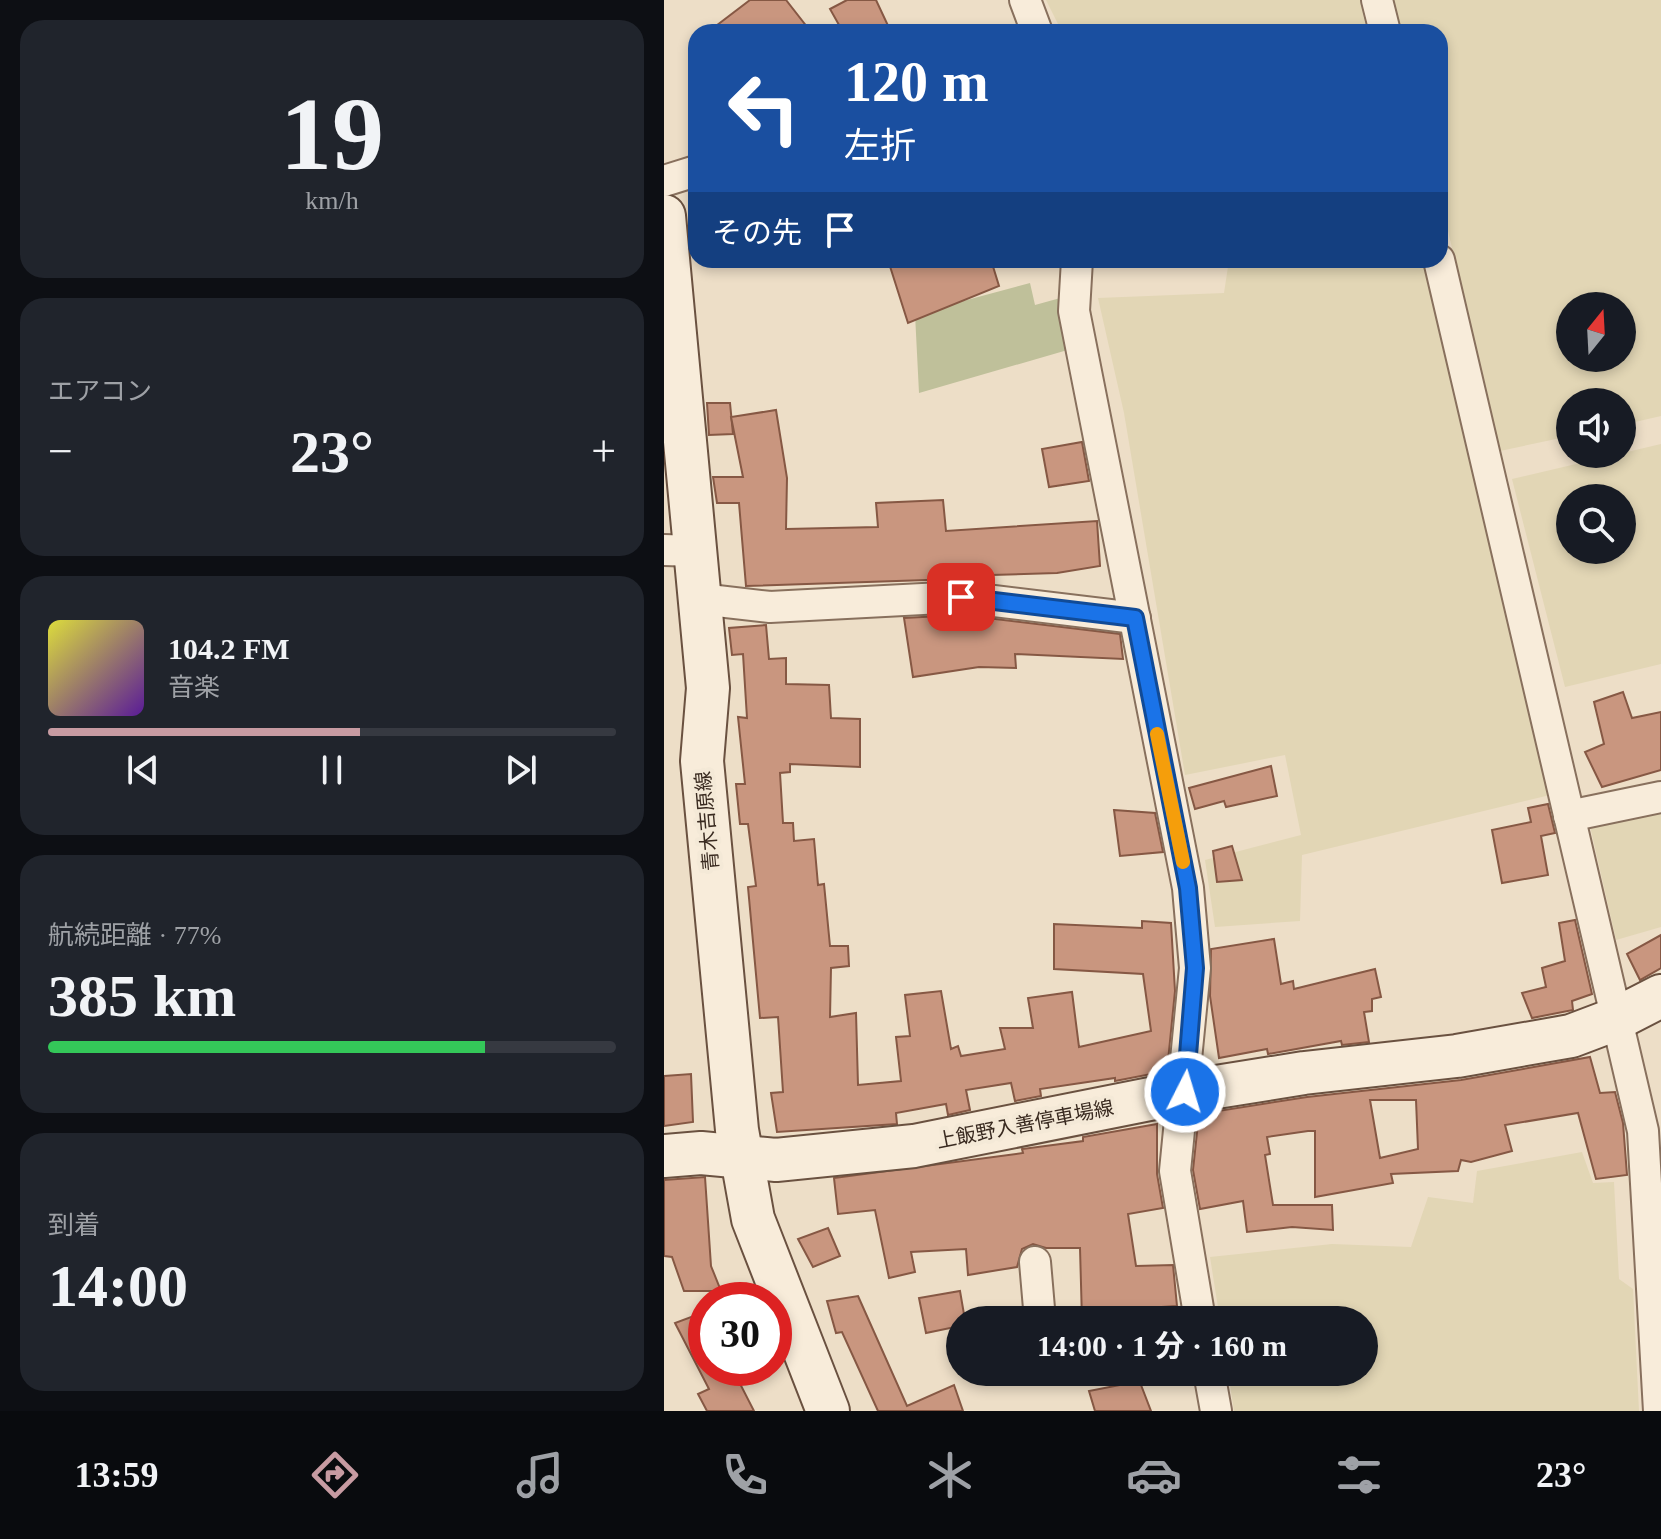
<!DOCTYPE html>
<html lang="ja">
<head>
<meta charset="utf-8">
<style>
	body { margin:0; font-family:"Times New Roman","Noto Sans JP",serif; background:#20242c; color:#f1f3f6; height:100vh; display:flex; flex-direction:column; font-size:30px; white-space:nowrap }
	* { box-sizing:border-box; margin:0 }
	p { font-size:26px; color:#9ea1a6 }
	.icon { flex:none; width:44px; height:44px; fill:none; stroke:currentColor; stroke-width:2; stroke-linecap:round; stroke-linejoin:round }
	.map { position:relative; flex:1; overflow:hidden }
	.details { display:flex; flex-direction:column; gap:20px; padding:20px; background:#0d0f14; width:664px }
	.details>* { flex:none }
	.guide { position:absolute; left:24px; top:24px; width:760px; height:244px; border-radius:24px; box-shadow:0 4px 12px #0003; background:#1a4fa0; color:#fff; overflow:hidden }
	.needle { width:52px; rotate:18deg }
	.buttons { position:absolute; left:892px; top:292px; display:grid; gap:16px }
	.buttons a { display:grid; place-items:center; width:80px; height:80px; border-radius:50%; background:#171b24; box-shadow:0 4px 12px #0003; font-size:40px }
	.speed { position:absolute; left:24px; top:1282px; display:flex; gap:16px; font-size:40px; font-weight:700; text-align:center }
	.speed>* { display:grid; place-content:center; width:104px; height:104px; border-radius:50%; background:#171b24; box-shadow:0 4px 12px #0003; line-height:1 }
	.speed .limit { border:12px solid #d22; background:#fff; color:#111 }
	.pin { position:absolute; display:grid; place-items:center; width:68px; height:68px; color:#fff; margin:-34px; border-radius:16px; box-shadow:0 4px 12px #0006 }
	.me { position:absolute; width:88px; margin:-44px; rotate:5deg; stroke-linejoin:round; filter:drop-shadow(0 0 6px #0008) }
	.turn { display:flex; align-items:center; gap:28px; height:168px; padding:0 24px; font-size:36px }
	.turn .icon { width:104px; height:104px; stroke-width:2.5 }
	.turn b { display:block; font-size:56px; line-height:68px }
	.then { display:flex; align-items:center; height:76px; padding:0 24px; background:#0003; gap:16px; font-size:30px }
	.big { font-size:60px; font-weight:700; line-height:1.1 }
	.details .widget { flex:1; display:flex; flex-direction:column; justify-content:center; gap:12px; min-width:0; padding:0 28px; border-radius:24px; background:#20242c }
	.details .dial { align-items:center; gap:0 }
	.dial b { font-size:104px; line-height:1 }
	.song { display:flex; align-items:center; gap:24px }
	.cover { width:96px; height:96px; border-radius:12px; background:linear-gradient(135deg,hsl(60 70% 55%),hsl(270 70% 35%)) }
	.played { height:8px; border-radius:4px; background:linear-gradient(90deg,#c79ba2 55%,#363941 55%) }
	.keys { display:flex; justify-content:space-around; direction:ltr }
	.heat { display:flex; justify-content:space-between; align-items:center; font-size:44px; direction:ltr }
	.charge { height:12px; border-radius:6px; background:linear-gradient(90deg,#34c759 77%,#363941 0) }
	.trip { position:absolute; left:282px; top:1306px; width:432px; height:80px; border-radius:40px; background:#171b24; box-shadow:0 4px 12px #0003; font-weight:700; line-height:80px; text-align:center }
	.tabs { display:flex; height:128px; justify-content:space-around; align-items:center; background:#090b0e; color:#9ea1a6 }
	.tabs .icon { width:56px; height:56px }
	.tabs .selected { color:#c79ba2 }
	.tabs b { font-size:36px; color:#f1f3f6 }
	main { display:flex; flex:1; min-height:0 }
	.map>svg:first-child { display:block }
</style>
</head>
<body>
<main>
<section class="details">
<div class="widget dial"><b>19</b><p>km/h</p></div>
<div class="widget"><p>エアコン</p>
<div class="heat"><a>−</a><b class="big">23°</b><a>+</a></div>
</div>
<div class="widget">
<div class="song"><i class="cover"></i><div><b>104.2 FM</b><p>音楽</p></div></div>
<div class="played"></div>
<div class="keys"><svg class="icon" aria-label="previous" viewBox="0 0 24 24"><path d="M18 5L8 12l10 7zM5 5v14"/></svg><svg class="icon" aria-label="pause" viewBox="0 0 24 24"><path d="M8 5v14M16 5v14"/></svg><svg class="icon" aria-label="next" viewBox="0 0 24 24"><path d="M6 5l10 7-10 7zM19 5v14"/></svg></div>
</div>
<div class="widget"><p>航続距離 · 77%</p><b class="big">385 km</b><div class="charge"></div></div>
<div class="widget"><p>到着</p><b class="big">14:00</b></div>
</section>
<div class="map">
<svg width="997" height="1411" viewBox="0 0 997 1411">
	<rect width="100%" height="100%" fill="#eddec7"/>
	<g fill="#e2d6b5" fill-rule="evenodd">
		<path d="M382,0H696L703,32H486L483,24L461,32H398Z"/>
		<path d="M730,0H997V416L958,425V402H906V436L836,451L776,197V32H737ZM958,306V358H906V306Z"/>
		<path d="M565,260H758L886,795L638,855L636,921L551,927L541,860L637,835L621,755L521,775L460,413L434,298L560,293Z"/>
		<path d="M997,444V664L901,687L848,479ZM958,498V550H906V498Z"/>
		<path d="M997,811V927L952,940L926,826Z"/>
		<path d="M918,1152L929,1183L950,1182L955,1279L969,1289L975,1411H570L564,1372H700V1320H556L546,1257L668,1244L747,1247L764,1197L809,1203L813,1171Z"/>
	</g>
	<path fill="#bfc09a" d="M366,283L371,305L400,297L407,349L255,393L251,314Z"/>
	<g fill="#c9967f" stroke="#865844" stroke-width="2" fill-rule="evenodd">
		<path d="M86,0H122L147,32H44Z"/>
		<path d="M183,0H212L227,32H179L166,9Z"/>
		<path d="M224,260H327L335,286L244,323Z"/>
		<path d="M43,403H66L69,434L45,435Z"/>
		<path d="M112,410L123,478L122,529L214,527L212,503L279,500L282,531L433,521L436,566L393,573L291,576L292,579L82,586L75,503H53L49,477H79L67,417Z"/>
		<path d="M418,442L425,481L385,487L378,449Z"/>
		<path d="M296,615L301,619L323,618L456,634L459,659L351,654L352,668L315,667L249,677L240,618Z"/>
		<path d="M102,625L105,659L122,658V684L165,685L167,718L196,719V767L126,764V772L116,773L119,823H129L130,841L150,839L154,885L160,884L166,946H184L185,966L167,968L166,1017L192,1013L194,1085L237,1081L232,1037L246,1036L241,995L277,991L287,1049L294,1046L297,1056L341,1049L336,1028H369L364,998L408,992L415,1047L487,1031L479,974L390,969V924L478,928V921L507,923L511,991L503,1071L451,1081V1078L376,1089L377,1096L351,1101L347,1083L302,1090L306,1110L284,1115L282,1104L232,1113L233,1124L113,1132L107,1093L119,1092L114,1017L96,1018L84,887L92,886L84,824H76L72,784H81L74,717L83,718L79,654L68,655L65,628Z"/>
		<path d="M959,692L968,718L997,712V770L938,787L921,752L940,744L930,702Z"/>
		<path d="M607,766L613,796L562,807L560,801L531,809L525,788Z"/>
		<path d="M884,804L891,833L877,836L884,875L838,883L828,830L867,822L864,808Z"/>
		<path d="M450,810L491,813L499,852L456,856Z"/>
		<path d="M568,846L578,880L553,882L549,851Z"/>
		<path d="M911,920L928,994L908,1001L909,1010L868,1018L858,993L882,987L878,968L901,961L895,923Z"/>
		<path d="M997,935V968L976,980L963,954Z"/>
		<path d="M610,939L617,984L629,981L630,989L711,969L717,997L708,999V1011L700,1012L705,1042L678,1045L677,1041L604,1054L603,1049L555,1058L546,996L547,949Z"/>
		<path d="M926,1057L936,1093L951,1092L959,1123L963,1175L932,1179L914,1113L841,1125L848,1151L807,1162L797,1160L794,1171L727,1174L729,1183L651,1197V1131H644L603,1137L606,1154L601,1155L609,1205H668L669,1230L628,1227L583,1232L579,1201L536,1209L529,1170L535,1114L643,1097L797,1080ZM706,1100H752L754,1149L716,1158Z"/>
		<path d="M27,1074L29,1122L0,1126V1076Z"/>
		<path d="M493,1124V1174L499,1208L464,1214L472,1266L509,1265L513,1306L452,1310L451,1320H418L416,1248H382L369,1244L358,1249L353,1267L304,1275L302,1249L247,1252L251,1272L225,1278L211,1210L174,1214L170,1178L359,1153L358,1149L419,1141V1137Z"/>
		<path d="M41,1177L47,1266L57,1291H20L8,1257L0,1256V1180Z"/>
		<path d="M164,1228L176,1256L149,1267L134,1239Z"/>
		<path d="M296,1291L301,1320H296V1326L262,1333L255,1298Z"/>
		<path d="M194,1296L243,1406L290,1385L299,1411H214L178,1332L172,1333L163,1301Z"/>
		<path d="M35,1314L37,1323H42V1368H68L90,1411H43L34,1394L45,1389L11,1323Z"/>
		<path d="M453,1372H472L487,1411H431L425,1391L456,1385Z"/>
	</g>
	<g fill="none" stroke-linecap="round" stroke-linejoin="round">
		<g stroke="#88705d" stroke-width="34">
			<g id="street">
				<path d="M361,0L373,32"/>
				<path d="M713,0L721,32"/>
				<path d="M0,181L32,171"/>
				<path d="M413,260L410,311L524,888L531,968L511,1171L536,1320"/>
				<path d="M775,260L979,1131L995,1411"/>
				<path d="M0,550L32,551"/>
				<path d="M36,599L106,607L297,597L471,618"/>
				<path d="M905,816L997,797"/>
				<path d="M371,1262L376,1320"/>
				<path d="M545,1372L552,1411"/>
			</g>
		</g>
		<g stroke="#6a5140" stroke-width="46">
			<g id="secondary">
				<path d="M0,216L44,688L38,761L73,1130L89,1219L164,1411"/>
				<path d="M0,1156L37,1153L112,1160L250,1146L521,1092L640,1073L793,1056L907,1036L952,1019L997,996"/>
			</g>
		</g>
		<use href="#street" stroke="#f8ecda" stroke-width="30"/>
		<use href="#secondary" stroke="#f8ecda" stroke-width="42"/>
	</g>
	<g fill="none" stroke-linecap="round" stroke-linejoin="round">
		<g stroke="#114b97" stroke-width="20">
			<path id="route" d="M297,597L471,618L524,888L531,968L521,1092"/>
		</g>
		<use href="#route" stroke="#1a73e8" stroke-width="14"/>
		<path stroke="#f59e0b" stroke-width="14" d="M493,734L519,862"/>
	</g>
	<g text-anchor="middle" stroke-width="8" stroke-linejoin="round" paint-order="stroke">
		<g font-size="20" fill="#392a20" stroke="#f4e9d7">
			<text transform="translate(43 821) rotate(-95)" y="7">青木吉原線</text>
			<text transform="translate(361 1124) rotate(-11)" y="7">上飯野入善停車場線</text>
		</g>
	</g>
</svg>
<div class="buttons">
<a><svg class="needle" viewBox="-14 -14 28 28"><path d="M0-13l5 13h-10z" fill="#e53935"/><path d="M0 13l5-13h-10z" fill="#9ea1a6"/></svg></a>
<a><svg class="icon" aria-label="sound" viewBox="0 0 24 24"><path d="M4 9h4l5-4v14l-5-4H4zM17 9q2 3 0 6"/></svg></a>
<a><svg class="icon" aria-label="search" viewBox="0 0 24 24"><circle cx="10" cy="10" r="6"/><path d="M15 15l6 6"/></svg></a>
</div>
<div class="speed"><div class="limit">30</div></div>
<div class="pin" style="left:297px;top:597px;background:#d93025"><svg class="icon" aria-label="arrive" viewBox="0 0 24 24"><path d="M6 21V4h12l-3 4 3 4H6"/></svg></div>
<svg class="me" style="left:521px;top:1092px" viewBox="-20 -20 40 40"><circle r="17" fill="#1a73e8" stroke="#fff" stroke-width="3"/><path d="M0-11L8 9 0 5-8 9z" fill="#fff"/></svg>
<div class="trip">14:00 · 1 分 · 160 m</div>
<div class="guide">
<div class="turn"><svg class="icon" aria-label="left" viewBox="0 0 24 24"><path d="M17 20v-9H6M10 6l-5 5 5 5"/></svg><div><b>120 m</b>左折</div></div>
<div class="then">その先<svg class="icon" aria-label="arrive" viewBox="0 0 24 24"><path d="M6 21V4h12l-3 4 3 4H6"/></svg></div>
</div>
</div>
</main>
<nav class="tabs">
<b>13:59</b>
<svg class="icon selected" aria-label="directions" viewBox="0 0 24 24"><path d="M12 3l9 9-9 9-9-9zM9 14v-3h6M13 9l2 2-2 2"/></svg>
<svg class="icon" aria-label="music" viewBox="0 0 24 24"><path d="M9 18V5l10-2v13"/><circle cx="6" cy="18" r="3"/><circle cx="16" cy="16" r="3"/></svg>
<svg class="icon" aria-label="phone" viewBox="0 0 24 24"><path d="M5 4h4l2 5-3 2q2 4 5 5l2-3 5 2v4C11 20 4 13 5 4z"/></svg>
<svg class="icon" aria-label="climate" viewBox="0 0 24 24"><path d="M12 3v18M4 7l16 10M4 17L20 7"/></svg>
<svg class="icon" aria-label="car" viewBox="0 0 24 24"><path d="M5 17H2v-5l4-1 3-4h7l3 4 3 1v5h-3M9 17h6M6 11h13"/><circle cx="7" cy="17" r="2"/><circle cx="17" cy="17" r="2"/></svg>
<svg class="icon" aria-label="filters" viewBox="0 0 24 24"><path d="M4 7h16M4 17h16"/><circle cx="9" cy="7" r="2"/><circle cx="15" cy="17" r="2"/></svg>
<b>23°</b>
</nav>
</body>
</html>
